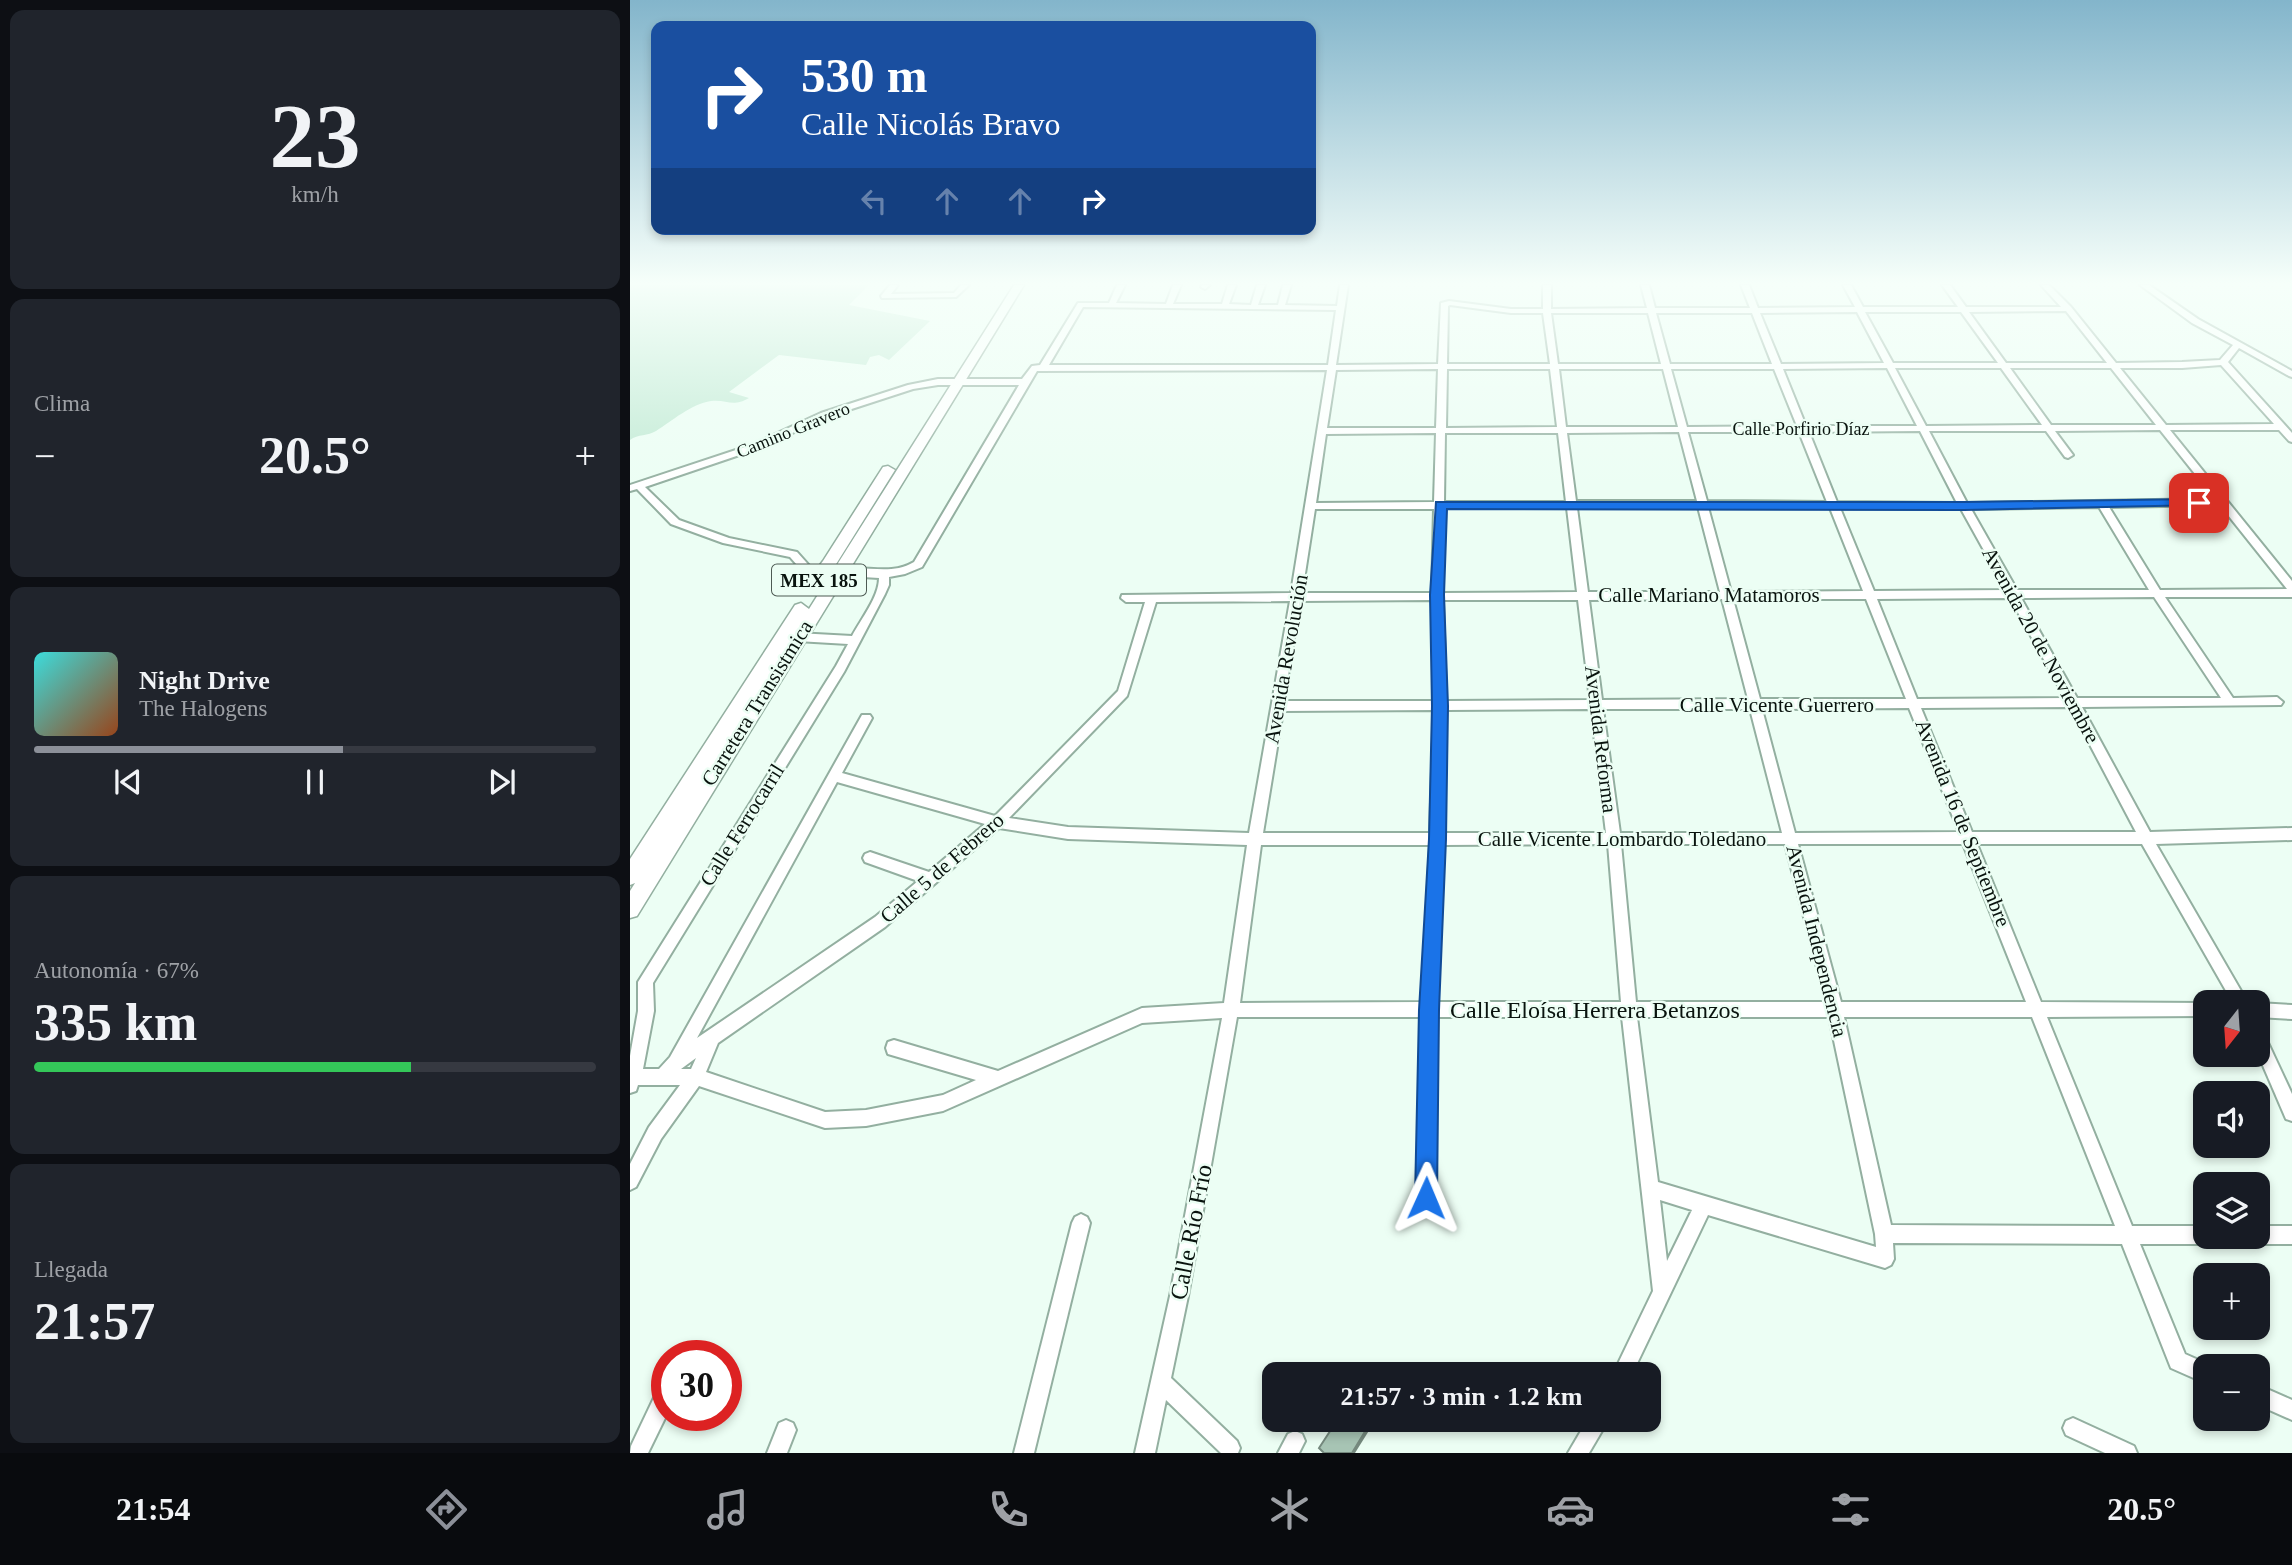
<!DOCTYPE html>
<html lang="es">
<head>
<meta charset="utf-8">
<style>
	body { margin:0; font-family:Georgia,serif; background:#20242c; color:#f1f3f6; height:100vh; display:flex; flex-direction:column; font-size:26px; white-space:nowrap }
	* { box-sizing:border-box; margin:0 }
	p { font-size:23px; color:#9ea1a6 }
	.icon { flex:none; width:38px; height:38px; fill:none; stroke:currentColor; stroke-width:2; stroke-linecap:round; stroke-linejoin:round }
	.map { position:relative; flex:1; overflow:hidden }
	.side { display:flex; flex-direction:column; gap:10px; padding:10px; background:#0d0f14; width:630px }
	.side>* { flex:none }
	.guide { position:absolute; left:21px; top:21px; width:665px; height:214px; border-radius:14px; box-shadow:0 4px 10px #0003; background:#1a4fa0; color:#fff; overflow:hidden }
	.needle { width:46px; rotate:197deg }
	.fabs { position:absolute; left:1563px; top:990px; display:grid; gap:14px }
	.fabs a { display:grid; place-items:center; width:77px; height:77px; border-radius:14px; background:#171b24; box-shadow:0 4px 10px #0003; font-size:35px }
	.speed { position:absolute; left:21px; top:1340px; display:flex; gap:14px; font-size:35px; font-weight:700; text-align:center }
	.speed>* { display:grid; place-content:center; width:91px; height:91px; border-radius:50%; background:#171b24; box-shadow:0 4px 10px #0003; line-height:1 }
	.speed .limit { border:10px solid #d22; background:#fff; color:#111 }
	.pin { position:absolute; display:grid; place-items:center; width:60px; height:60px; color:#fff; margin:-30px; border-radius:14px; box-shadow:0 4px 10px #0006 }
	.me { position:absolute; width:77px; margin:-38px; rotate:1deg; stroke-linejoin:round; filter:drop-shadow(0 0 5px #0008) }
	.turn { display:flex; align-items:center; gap:24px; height:147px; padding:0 35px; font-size:32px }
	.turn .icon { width:91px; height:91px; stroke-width:2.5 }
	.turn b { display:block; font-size:49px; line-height:60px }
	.lanes { display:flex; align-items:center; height:66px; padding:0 35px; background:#0003; justify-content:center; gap:35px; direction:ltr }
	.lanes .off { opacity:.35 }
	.big { font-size:52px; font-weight:600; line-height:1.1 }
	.side .widget { flex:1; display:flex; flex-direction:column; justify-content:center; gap:10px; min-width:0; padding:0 24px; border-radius:14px; background:#20242c }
	.side .dial { align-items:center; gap:0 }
	.dial b { font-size:91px; line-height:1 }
	.song { display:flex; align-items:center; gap:21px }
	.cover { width:84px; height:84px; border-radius:10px; background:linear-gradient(135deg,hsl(180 70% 55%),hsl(20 70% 35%)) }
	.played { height:7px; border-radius:4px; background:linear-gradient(90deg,#8c9099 55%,#363941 55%) }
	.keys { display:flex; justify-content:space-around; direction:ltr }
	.heat { display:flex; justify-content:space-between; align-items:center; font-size:38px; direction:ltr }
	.charge { height:10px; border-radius:5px; background:linear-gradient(90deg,#34c759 67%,#363941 0) }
	.trip { position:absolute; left:632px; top:1362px; width:399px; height:70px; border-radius:14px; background:#171b24; box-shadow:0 4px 10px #0003; font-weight:600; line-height:70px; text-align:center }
	.tab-bar { display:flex; height:112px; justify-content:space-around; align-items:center; background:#090b0e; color:#9ea1a6 }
	.tab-bar .icon { width:49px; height:49px }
	.tab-bar .selected { color:#8c9099 }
	.tab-bar b { font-size:32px; color:#f1f3f6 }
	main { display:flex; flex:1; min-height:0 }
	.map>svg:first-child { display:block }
</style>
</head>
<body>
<main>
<section class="side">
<div class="widget dial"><b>23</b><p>km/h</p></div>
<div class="widget"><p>Clima</p>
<div class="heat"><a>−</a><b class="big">20.5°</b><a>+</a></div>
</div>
<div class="widget">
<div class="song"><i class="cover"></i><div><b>Night Drive</b><p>The Halogens</p></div></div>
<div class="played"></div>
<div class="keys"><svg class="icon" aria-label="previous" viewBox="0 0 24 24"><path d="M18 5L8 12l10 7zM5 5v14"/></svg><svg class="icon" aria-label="pause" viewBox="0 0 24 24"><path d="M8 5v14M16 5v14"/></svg><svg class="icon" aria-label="next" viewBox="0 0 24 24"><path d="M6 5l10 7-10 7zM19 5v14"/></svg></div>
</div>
<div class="widget"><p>Autonomía · 67%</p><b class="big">335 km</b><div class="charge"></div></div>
<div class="widget"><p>Llegada</p><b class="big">21:57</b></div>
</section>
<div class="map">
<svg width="1662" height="1453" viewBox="0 0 1662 1453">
	<rect width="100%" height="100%" fill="#ecfef4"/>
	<path fill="#c1ead4" d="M0,285H239L219,305L300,321L259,360L249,355L240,357L236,365L149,355L99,392L119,398C102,408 97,399 81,401C61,404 42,421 26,431C18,436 8,434 0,440Z"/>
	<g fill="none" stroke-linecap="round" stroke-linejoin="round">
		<path stroke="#cadbd2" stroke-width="10" stroke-dasharray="10 5" stroke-linecap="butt" d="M179,571L216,572"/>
		<g stroke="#93afa0" stroke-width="4">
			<g id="street">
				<path d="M260,285H268L261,294L324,293L331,285H339L326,297L252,298L251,296Z"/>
				<path d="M487,285H495L486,303L536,304L543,285H551L543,304H592L598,285H606L599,304L621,305L627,285H635L628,305H648L653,285H661L655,305L707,306L710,285H718L706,365L808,364L811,303L819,301L881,309H913V285H921V309L1017,308L1011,285H1019L1025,308H1120L1111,285H1119L1128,308L1225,307L1213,285H1221L1233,307H1328L1312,285H1320L1336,307H1431L1411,285H1419L1441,307L1486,363L1552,362L1590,360L1603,345L1562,323L1510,285H1519L1568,319L1662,371V377L1659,376L1609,348L1598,362L1662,433V442L1659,441L1649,430H1540L1662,581V597H1535L1603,698L1647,697L1653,702L1651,705L1452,707L1520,832L1662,828V840L1526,844L1618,1003H1603L1512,844H1347L1411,1002L1578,1003H1575V1016L1417,1017L1502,1226H1575V1237H1583L1581,1241L1575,1244H1510L1555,1354L1582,1366L1575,1367V1383L1541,1368L1492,1244L1263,1243L1264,1259L1261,1265L1255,1268L1078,1215L1002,1374H983L1023,1291L992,1017H807L805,1198L802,1204L796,1207L790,1204L787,1198L791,1017H607L558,1296L541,1378L607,1441L610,1448L608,1453H591L536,1400L525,1453H505L540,1296L592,1018L512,1023L313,1111L236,1126L195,1128L69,1086L31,1139L6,1187L0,1190V1164L19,1127L50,1085H8L6,1091L0,1093V1056L8,1011V982L206,666L218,644L167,641L161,637L167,633L222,636C231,619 249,597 249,578L216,576L211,572L212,569C237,565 260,576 284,562L389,385H308L283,389L197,417L130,448L15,487L49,520L99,538L167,552L184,571L179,575L175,574L160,557L93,543L41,524L7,489L0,491V485L124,444L191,413L278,385L308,379H392L402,366L410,365L448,303H479ZM820,305L881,313H913L920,364H817L818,306ZM453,307L706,310L698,365H419ZM1436,311L1477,363H1376L1339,312ZM1227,312L1254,363L1151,364L1130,313ZM1235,312H1331L1368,363H1263ZM921,313H1018L1031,364H928ZM1026,313H1122L1142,364H1040ZM1591,365L1644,424L1536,425L1490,368H1552ZM1257,368L1287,426H1176L1153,369ZM1265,368H1371L1412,425L1296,426ZM1380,368H1481L1526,425H1421ZM808,369L806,428H697L706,370ZM817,369H920L927,427L816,428ZM929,369H1033L1048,427H936ZM1041,369H1144L1167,426L1057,427ZM697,370L661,593L492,595L491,598L496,602H515L488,691L365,816L212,773L242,718L240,715H232L40,1057L29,1069H13L24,1011L23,983L214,672L255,594L259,585V577L275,574L292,567L407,371ZM1530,430L1585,499L1337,503L1299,431H1416L1435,457L1438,458L1443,455L1425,431ZM1290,431L1327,503L1207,502L1179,432ZM1049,432L1067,501H946L937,433ZM1058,432H1169L1197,502L1077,501ZM806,433L804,502L686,503L696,434ZM815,433H928L936,502H814ZM1590,505L1657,589L1530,590L1479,507ZM1068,507L1090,592H958L947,508ZM1078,507L1200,508L1233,591L1101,592ZM1469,507L1519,590H1387L1341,509ZM814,508H937L947,592L812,593ZM1210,508L1331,509L1376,590L1244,591ZM685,509H804L802,593H672ZM1524,597L1591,698H1447L1391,598ZM1380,598L1435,698L1287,699L1247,599ZM1092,599L1118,699L972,700L959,600ZM1103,599H1236L1276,699H1130ZM802,600L804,701H654L670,601ZM813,600H948L960,700L816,701ZM660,601L619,833L438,827L379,818L497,696L526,602ZM1440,707L1506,832H1342L1291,708ZM1279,708L1329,832L1165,833L1132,709ZM961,709L976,833H814L816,710ZM973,709H1120L1152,833H990ZM804,710L800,833H633L653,711ZM207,782L355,824L299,872L240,852L235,854L233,858L235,862L288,881L245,917L67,1038ZM369,828L438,839L617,845L594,1003L512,1008L368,1071L264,1040L258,1042L256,1048L258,1054L346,1080L313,1095L236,1110L195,1112L76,1072L88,1043L255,927ZM978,844L991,1002H807L813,845ZM991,844H1155L1196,1002H1006ZM1168,844H1333L1396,1002H1211ZM631,845H800L792,1002L610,1003ZM1007,1017H1199L1245,1234L1246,1247L1028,1182ZM1214,1017H1402L1485,1226L1261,1225ZM66,1058L61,1069H50H51ZM1030,1200L1062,1210L1037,1261Z"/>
				<path d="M572,285H580L575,289L571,287Z"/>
				<path d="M1628,1003L1662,1005V1019L1628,1017Z"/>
				<path d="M1628,1029L1633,1032L1662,1094V1121L1656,1119L1628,1054Z"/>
				<path d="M451,1214L457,1217L460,1223L404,1453H384L442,1223L445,1217Z"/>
				<path d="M1628,1226H1662V1244H1628L1622,1241L1620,1237H1628Z"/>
				<path d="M37,1382V1414L18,1453H0L1,1446L30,1385Z"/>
				<path d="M1628,1385L1662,1400V1420L1628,1405Z"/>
				<path d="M1443,1418L1504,1446L1507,1453H1475L1436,1435L1433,1428L1436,1421Z"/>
				<path d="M958,1419H979L959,1453H938Z"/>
				<path d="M156,1420L163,1423L166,1430L157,1453H137L149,1423Z"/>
				<path d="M665,1431L672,1434L675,1441L669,1453H648L658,1434Z"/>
			</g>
		</g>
		<g stroke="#93afa0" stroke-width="3">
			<g id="primary">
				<path d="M384,285H394L7,916L0,918V891L5,883L0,885V859L165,605L171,603L179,609Z"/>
				<path d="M258,466L265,470L203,569H193L190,565L193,561L253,467Z"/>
			</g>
		</g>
		<use href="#street" fill="#fff" fill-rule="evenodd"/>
		<use href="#primary" fill="#fff" fill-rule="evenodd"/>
	</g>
	<path fill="#75897e" d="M741,1419L745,1421L725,1453H722Z"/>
	<path fill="#a7c4b4" stroke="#75897e" stroke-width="2" d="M708,1419H741L742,1420L722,1453H694L689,1448Z"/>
	<linearGradient id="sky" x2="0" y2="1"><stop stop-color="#83b5cb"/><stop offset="0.58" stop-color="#f6fffa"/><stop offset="1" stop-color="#f6fffa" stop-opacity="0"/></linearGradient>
	<rect width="1662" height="488" fill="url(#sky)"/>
	<path fill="#1a73e8" stroke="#114b97" stroke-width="2" d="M1569,499L1575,503L1574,505L1334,510L817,509L814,595L818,706L816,839L809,1010L807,1198L804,1206L796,1209L788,1206L785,1198L789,1010L799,839L802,706L800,595L806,502H1334Z"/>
	<g text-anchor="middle" stroke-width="5" stroke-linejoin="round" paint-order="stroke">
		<g font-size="18" fill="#09130e" stroke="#ecfef4">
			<text x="1171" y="435">Calle Porfirio Díaz</text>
			<text transform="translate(163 430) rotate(-22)" y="6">Camino Gravero</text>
		</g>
		<rect fill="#ecfef4" stroke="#4d5a53" stroke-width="2" x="142" y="564.5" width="94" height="31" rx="5"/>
		<g font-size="19" font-weight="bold" fill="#09130e">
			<text x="189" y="587">MEX 185</text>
		</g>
		<g font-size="21" fill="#09130e" stroke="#ecfef4">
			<text x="1079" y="602">Calle Mariano Matamoros</text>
			<text transform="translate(1411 645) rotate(61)" y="7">Avenida 20 de Noviembre</text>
			<text transform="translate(656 659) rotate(-80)" y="7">Avenida Revolución</text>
			<text transform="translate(127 703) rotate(-58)" y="7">Carretera Transistmica</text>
			<text x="1147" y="712">Calle Vicente Guerrero</text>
			<text transform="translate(971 739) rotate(83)" y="7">Avenida Reforma</text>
			<text transform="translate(1333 823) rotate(68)" y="7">Avenida 16 de Septiembre</text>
			<text transform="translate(112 825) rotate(-58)" y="7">Calle Ferrocarril</text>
			<text x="992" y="846">Calle Vicente Lombardo Toledano</text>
			<text transform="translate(312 868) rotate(-41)" y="7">Calle 5 de Febrero</text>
			<text transform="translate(1187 941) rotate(76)" y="7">Avenida Independencia</text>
		</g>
		<g font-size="24" fill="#09130e" stroke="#ecfef4">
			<text x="965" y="1018">Calle Eloísa Herrera Betanzos</text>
			<text transform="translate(561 1232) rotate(-79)" y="8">Calle Río Frío</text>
		</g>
	</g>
</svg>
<div class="fabs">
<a><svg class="needle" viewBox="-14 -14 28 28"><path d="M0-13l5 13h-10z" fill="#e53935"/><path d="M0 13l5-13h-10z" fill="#9ea1a6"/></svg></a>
<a><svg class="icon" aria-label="sound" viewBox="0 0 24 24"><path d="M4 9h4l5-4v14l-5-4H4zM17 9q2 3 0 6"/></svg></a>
<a><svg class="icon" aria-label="layers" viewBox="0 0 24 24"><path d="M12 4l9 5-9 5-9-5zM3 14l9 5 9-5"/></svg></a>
<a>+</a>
<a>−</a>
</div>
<div class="speed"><div class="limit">30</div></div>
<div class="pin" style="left:1569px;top:503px;background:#d93025"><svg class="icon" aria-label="arrive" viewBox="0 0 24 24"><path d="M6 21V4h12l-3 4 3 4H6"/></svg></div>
<svg class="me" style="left:796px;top:1198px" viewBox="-20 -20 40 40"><path d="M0-17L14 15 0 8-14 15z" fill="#1a73e8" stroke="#fff" stroke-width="4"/></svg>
<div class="trip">21:57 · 3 min · 1.2 km</div>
<div class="guide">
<div class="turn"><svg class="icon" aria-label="right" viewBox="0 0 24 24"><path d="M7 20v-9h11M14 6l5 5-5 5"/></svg><div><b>530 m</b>Calle Nicolás Bravo</div></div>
<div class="lanes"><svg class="icon off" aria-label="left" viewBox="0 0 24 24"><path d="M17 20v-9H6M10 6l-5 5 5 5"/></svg><svg class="icon off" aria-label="ahead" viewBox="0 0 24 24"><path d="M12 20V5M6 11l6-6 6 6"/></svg><svg class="icon off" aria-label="ahead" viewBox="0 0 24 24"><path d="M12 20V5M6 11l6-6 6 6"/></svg><svg class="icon" aria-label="right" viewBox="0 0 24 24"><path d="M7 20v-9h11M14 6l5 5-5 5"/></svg></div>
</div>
</div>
</main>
<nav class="tab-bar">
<b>21:54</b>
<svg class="icon selected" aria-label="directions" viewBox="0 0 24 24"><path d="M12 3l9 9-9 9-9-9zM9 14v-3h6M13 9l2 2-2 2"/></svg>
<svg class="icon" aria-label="music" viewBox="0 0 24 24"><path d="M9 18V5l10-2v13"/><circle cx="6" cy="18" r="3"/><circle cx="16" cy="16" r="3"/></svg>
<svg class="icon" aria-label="phone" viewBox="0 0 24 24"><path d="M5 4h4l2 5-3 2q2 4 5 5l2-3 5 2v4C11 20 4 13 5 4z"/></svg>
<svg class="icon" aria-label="climate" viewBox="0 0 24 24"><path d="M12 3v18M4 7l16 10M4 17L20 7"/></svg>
<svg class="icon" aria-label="car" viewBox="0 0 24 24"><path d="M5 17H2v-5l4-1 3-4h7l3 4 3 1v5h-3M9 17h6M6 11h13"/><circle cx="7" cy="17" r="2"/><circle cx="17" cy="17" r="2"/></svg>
<svg class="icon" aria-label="filters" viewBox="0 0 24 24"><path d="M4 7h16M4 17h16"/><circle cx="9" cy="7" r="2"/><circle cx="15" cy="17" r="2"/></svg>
<b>20.5°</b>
</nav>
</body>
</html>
